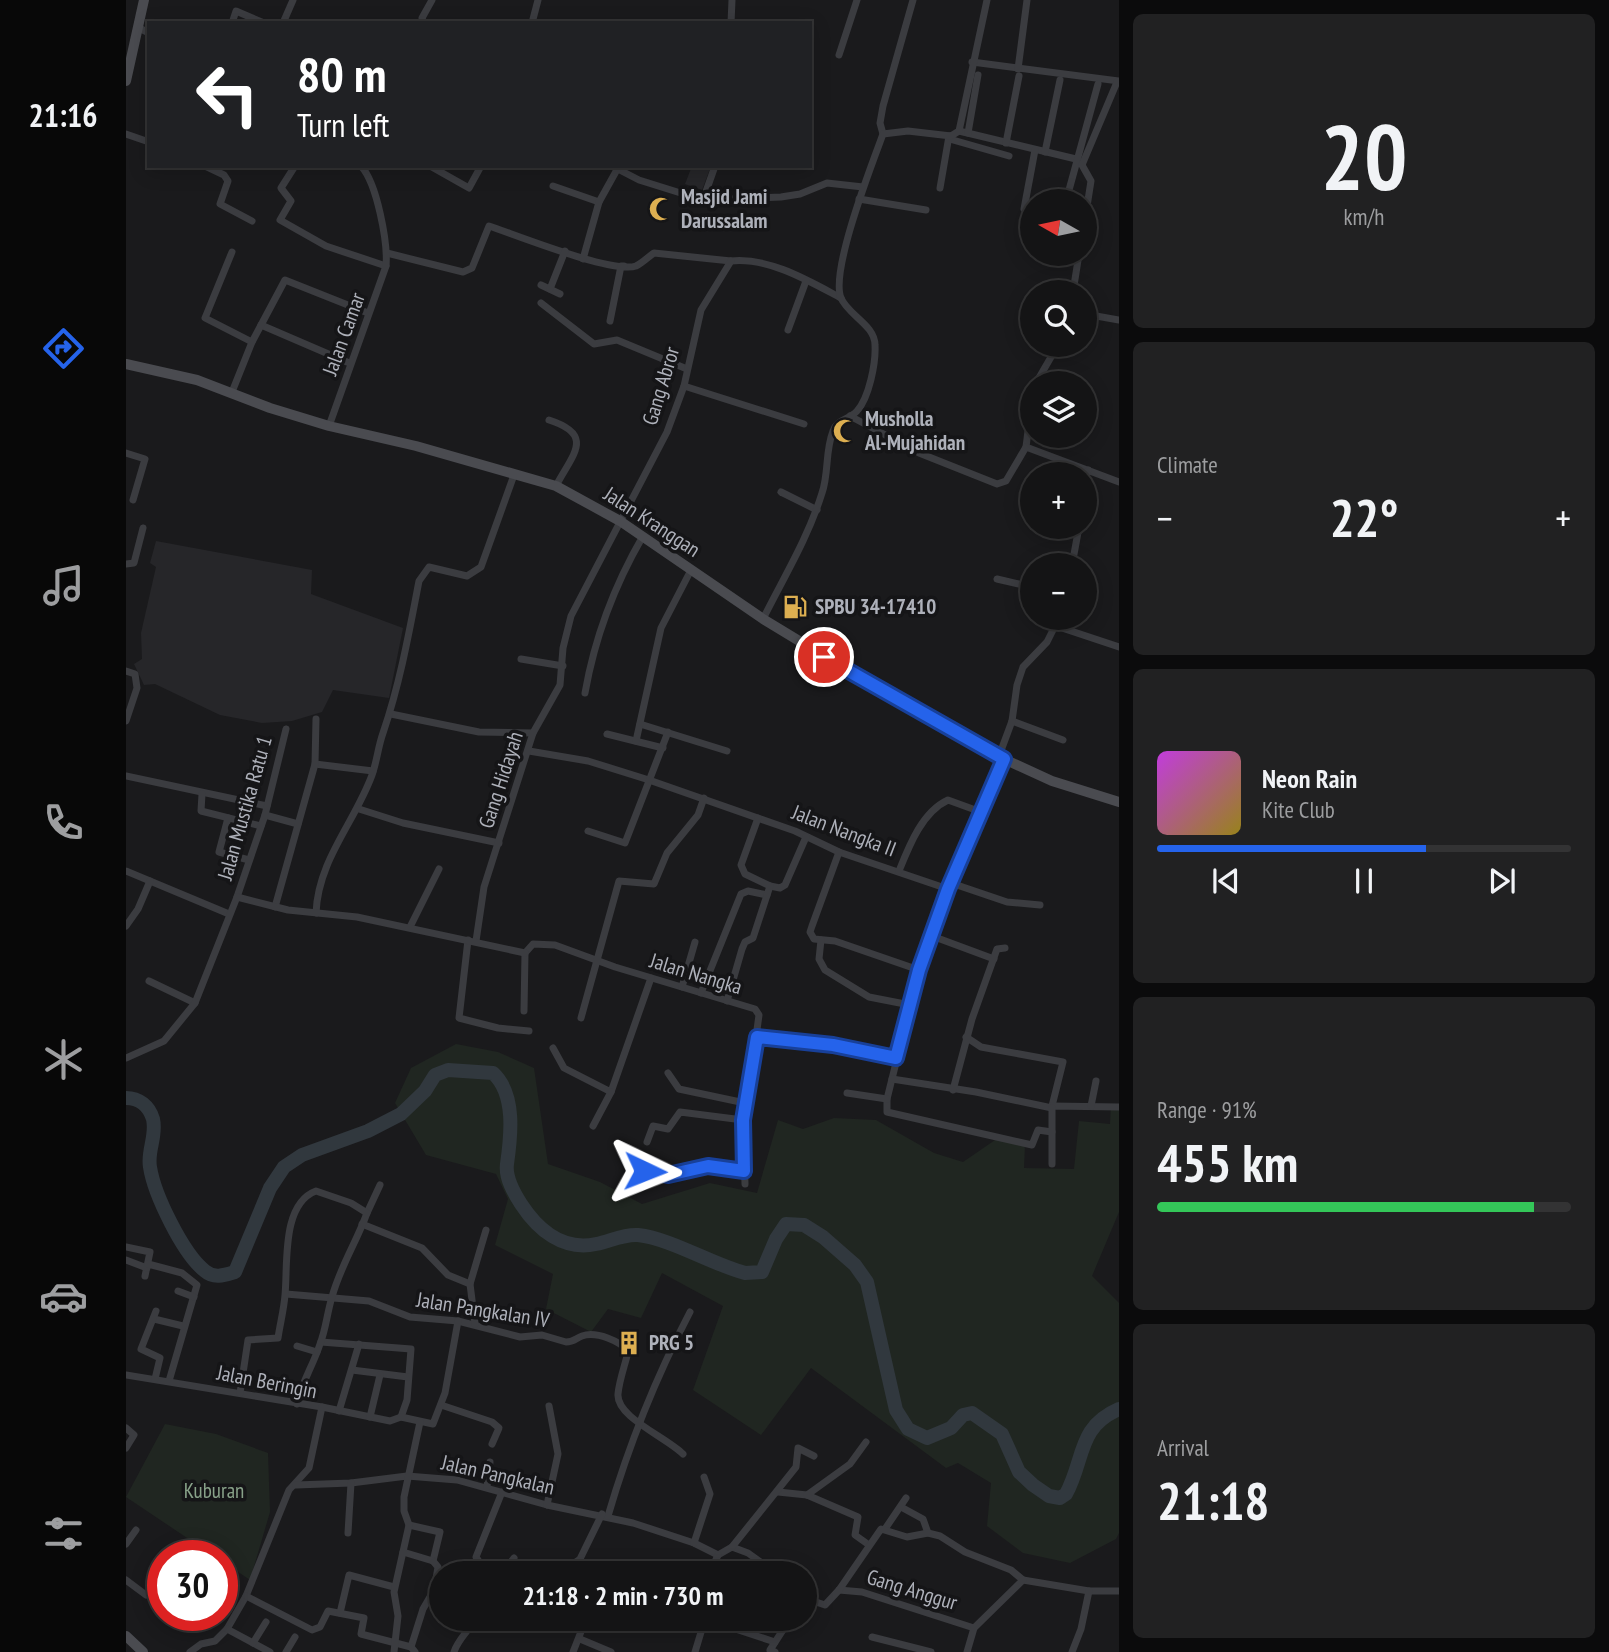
<!DOCTYPE html>
<html lang="en">
<head>
<meta charset="utf-8">
<style>
	body { margin:0; font-family:"PT Sans Narrow",sans-serif; background:#212122; color:#f1f3f6; height:100vh; display:flex; flex-direction:column; font-size:26px; white-space:nowrap }
	* { box-sizing:border-box; margin:0 }
	p { font-size:23px; color:#9d9ea0 }
	.icon { flex:none; width:38px; height:38px; fill:none; stroke:currentColor; stroke-width:2; stroke-linecap:round; stroke-linejoin:round }
	.map { position:relative; flex:1; overflow:hidden }
	.side { display:flex; flex-direction:column; gap:14px; padding:14px; background:#0b0b0c; width:490px }
	.side>* { flex:none }
	.guide { position:absolute; left:21px; top:21px; width:665px; height:147px; border-radius:0px; box-shadow:0 4px 18px #0003,0 0 0 2px #333334; background:#202124; color:#fff; overflow:hidden }
	.needle { width:46px; rotate:279deg }
	.controls { position:absolute; left:894px; top:189px; display:grid; gap:14px }
	.controls a { display:grid; place-items:center; width:77px; height:77px; border-radius:50%; background:#141415; box-shadow:0 4px 18px #0003,0 0 0 2px #333334; font-size:35px }
	.speed { position:absolute; left:21px; top:1540px; display:flex; gap:14px; font-size:35px; font-weight:700; text-align:center }
	.speed>* { display:grid; place-content:center; width:91px; height:91px; border-radius:50%; background:#141415; box-shadow:0 4px 18px #0003,0 0 0 2px #333334; line-height:1 }
	.speed .limit { border:10px solid #d22; background:#fff; color:#111 }
	.pin { position:absolute; display:grid; place-items:center; width:60px; height:60px; color:#fff; margin:-30px; border:4px solid #fff; border-radius:50%; box-shadow:0 2px 7px #0007 }
	.me { position:absolute; width:77px; margin:-38px; rotate:92deg; stroke-linejoin:round; filter:drop-shadow(0 0 5px #0008) }
	.turn { display:flex; align-items:center; gap:24px; height:147px; padding:0 35px; font-size:32px }
	.turn .icon { width:91px; height:91px; stroke-width:2.5 }
	.turn b { display:block; font-size:49px; line-height:60px }
	.big { font-size:52px; font-weight:700; line-height:1.1 }
	.side .tile { flex:1; display:flex; flex-direction:column; justify-content:center; gap:10px; min-width:0; padding:0 24px; border-radius:10px; background:#212122 }
	.side .dial { align-items:center; gap:0 }
	.dial b { font-size:91px; line-height:1 }
	.song { display:flex; align-items:center; gap:21px }
	.cover { width:84px; height:84px; border-radius:10px; background:linear-gradient(135deg,hsl(290 70% 55%),hsl(50 70% 35%)) }
	.played { height:7px; border-radius:4px; background:linear-gradient(90deg,#2563eb 65%,#333334 65%) }
	.keys { display:flex; justify-content:space-around; direction:ltr }
	.heat { display:flex; justify-content:space-between; align-items:center; font-size:38px; direction:ltr }
	.charge { height:10px; border-radius:5px; background:linear-gradient(90deg,#34c759 91%,#333334 0) }
	.trip { position:absolute; left:303px; top:1561px; width:388px; height:70px; border-radius:35px; background:#141415; box-shadow:0 4px 18px #0003,0 0 0 2px #333334; font-weight:700; line-height:70px; text-align:center }
	main { display:flex; flex:1; min-height:0 }
	.dock { display:flex; flex-direction:column; width:126px; justify-content:space-around; align-items:center; background:#080808; color:#9d9ea0 }
	.dock .icon { width:49px; height:49px }
	.dock .active { color:#2563eb }
	.dock b { font-size:32px; color:#f1f3f6 }
	.map>svg:first-child { display:block }
</style>
</head>
<body>
<main>
<nav class="dock">
<b>21:16</b>
<svg class="icon active" aria-label="directions" viewBox="0 0 24 24"><path d="M12 3l9 9-9 9-9-9zM9 14v-3h6M13 9l2 2-2 2"/></svg>
<svg class="icon" aria-label="music" viewBox="0 0 24 24"><path d="M9 18V5l10-2v13"/><circle cx="6" cy="18" r="3"/><circle cx="16" cy="16" r="3"/></svg>
<svg class="icon" aria-label="phone" viewBox="0 0 24 24"><path d="M5 4h4l2 5-3 2q2 4 5 5l2-3 5 2v4C11 20 4 13 5 4z"/></svg>
<svg class="icon" aria-label="climate" viewBox="0 0 24 24"><path d="M12 3v18M4 7l16 10M4 17L20 7"/></svg>
<svg class="icon" aria-label="car" viewBox="0 0 24 24"><path d="M5 17H2v-5l4-1 3-4h7l3 4 3 1v5h-3M9 17h6M6 11h13"/><circle cx="7" cy="17" r="2"/><circle cx="17" cy="17" r="2"/></svg>
<svg class="icon" aria-label="filters" viewBox="0 0 24 24"><path d="M4 7h16M4 17h16"/><circle cx="9" cy="7" r="2"/><circle cx="15" cy="17" r="2"/></svg>
</nav>
<div class="map">
<svg width="993" height="1652" viewBox="0 0 993 1652">
	<rect width="100%" height="100%" fill="#1a1a1c"/>
	<g fill="#262629">
		<path d="M566,166H585L576,190L559,184Z"/>
		<path d="M30,541L186,570L185,594L277,628L263,698L207,690L196,712L166,721L136,723L94,715L29,684L18,685L8,664L16,659L15,633L30,567L24,563Z"/>
	</g>
	<g fill="#202621">
		<path d="M330,1044L372,1052L408,1068L422,1164L474,1182L516,1204L584,1183L631,1193L652,1120L677,1129L708,1118L750,1120L808,1153L837,1162L872,1138L899,1145L898,1168L948,1169L953,1121L984,1124L985,1104L993,1105V1212L966,1276L993,1303V1533L990,1539L944,1563L897,1553L861,1526L865,1483L832,1463L820,1468L685,1368L635,1435L567,1390L597,1306L536,1273L515,1318L482,1309L465,1332L420,1309L427,1274L369,1245L382,1199L370,1174L300,1155L269,1103L285,1068Z"/>
		<path d="M39,1424L90,1434L142,1453L144,1512L124,1580L96,1561V1556H88L0,1497Z"/>
	</g>
	<g fill="none" stroke-linecap="round" stroke-linejoin="round">
		<path stroke="#31383e" stroke-width="14" d="M0,1098C13,1098 23,1106 27,1119C31,1136 21,1151 24,1167C28,1194 57,1254 79,1271C88,1279 99,1275 109,1272L144,1188L158,1167L176,1155L242,1131L275,1114L299,1091L309,1075L322,1070L367,1073C390,1094 385,1136 381,1164C379,1178 388,1193 395,1204C412,1230 437,1251 470,1244C485,1241 497,1234 512,1235C546,1239 585,1264 619,1273L636,1272L650,1239L660,1224L678,1225L697,1237L729,1265L741,1282L770,1410L782,1429L801,1438L825,1428L837,1415L846,1413L876,1434L893,1472L907,1485L923,1496L934,1498L940,1494C959,1459 951,1427 993,1409"/>
		<g stroke="#3b3c40" stroke-width="7">
			<path d="M106,23L110,11L138,23"/>
			<path d="M157,23L167,0"/>
			<path d="M298,23L296,18L306,0"/>
			<path d="M406,23L412,0"/>
			<path d="M605,23L606,0"/>
			<path d="M13,28L23,33"/>
			<path d="M713,55L731,0"/>
			<path d="M846,62L993,81"/>
			<path d="M892,69L901,0"/>
			<path d="M833,131L950,159"/>
			<path d="M842,133L852,75"/>
			<path d="M0,134L23,142"/>
			<path d="M757,134L754,123L757,106L787,0"/>
			<path d="M825,136L827,140L883,156"/>
			<path d="M880,143L893,76"/>
			<path d="M919,152L934,80"/>
			<path d="M79,166L98,175L102,181L94,204L126,221"/>
			<path d="M169,166L155,188L165,201L154,220L200,246L260,266"/>
			<path d="M304,166L343,188L355,166"/>
			<path d="M486,166L513,180L577,200L655,197L674,194L701,183L737,187"/>
			<path d="M427,186L473,202"/>
			<path d="M814,188L823,136"/>
			<path d="M733,199L800,210"/>
			<path d="M577,200L589,166"/>
			<path d="M940,201L972,84"/>
			<path d="M898,209L909,150"/>
			<path d="M959,219L965,181L956,165L991,82"/>
			<path d="M106,252L79,318L126,342"/>
			<path d="M261,253L337,272L346,268L363,226C390,235 487,274 510,266C516,263 522,257 528,253L605,261C643,257 683,281 715,298"/>
			<path d="M457,259L473,202L493,166"/>
			<path d="M415,285L434,294"/>
			<path d="M424,289L439,251"/>
			<path d="M947,292L953,254"/>
			<path d="M415,303L468,344L491,340L561,369"/>
			<path d="M959,314L993,320"/>
			<path d="M484,321L495,266H498"/>
			<path d="M135,325L221,362"/>
			<path d="M662,330L680,281"/>
			<path d="M910,383L932,345"/>
			<path d="M558,386L678,424"/>
			<path d="M106,392L126,342L159,280L242,313"/>
			<path d="M724,416L793,453L871,484L880,481L900,447L906,399"/>
			<path d="M423,420C470,435 446,455 430,486"/>
			<path d="M203,426L260,266C262,243 251,183 235,166"/>
			<path d="M900,447L993,482"/>
			<path d="M0,453L19,459L7,500"/>
			<path d="M959,481L962,470"/>
			<path d="M655,492L691,510"/>
			<path d="M0,564L8,563L17,528"/>
			<path d="M946,565L953,527"/>
			<path d="M871,579L906,587"/>
			<path d="M637,619C658,577 682,538 696,493C703,473 699,451 707,431C711,419 723,420 731,411C743,398 750,363 749,345C749,325 722,315 715,298C704,271 746,164 757,134L782,131L825,136L833,131L861,0"/>
			<path d="M930,626L993,647"/>
			<path d="M395,659L437,666"/>
			<path d="M0,671L9,674L11,688L0,721"/>
			<path d="M459,693C469,636 488,586 517,536"/>
			<path d="M265,714L353,732L407,733"/>
			<path d="M886,721L937,740"/>
			<path d="M514,724L601,751"/>
			<path d="M481,734L537,748"/>
			<path d="M510,741L535,628L565,570"/>
			<path d="M403,751L462,761L523,780L669,831L713,852L822,889"/>
			<path d="M873,756L886,721L891,685L897,667L921,642L933,618"/>
			<path d="M878,759L822,889L793,970L761,1099V1112L906,1145L912,1130L926,1132"/>
			<path d="M189,764L247,771"/>
			<path d="M0,776L141,806"/>
			<path d="M76,794L75,811L135,826"/>
			<path d="M233,809L277,823L373,843"/>
			<path d="M139,815L172,824"/>
			<path d="M102,818L93,852L123,860"/>
			<path d="M462,831L499,843L542,732"/>
			<path d="M713,852L686,926L684,932L688,939L709,941L793,970"/>
			<path d="M0,871L103,914"/>
			<path d="M773,871C783,846 796,812 822,800L855,812"/>
			<path d="M825,883L881,902L914,905"/>
			<path d="M644,886L654,888L659,885L680,837"/>
			<path d="M111,897L139,815L160,729"/>
			<path d="M149,907L189,764L190,719"/>
			<path d="M190,913C192,860 229,822 246,775C251,761 252,747 257,733C274,683 283,633 293,581L303,567L341,576L355,567L388,475"/>
			<path d="M0,926L12,909L24,881"/>
			<path d="M284,927L313,869"/>
			<path d="M806,936L868,959"/>
			<path d="M342,940L333,1018L372,1028L403,1031"/>
			<path d="M695,940L693,959L699,970L743,997L784,1005"/>
			<path d="M350,941L358,887L407,733L434,685L437,648L445,616L541,432L558,386L575,310L605,261"/>
			<path d="M399,953L407,944L429,945L489,967L629,1009L633,1015L630,1037L707,1045L770,1058"/>
			<path d="M23,981L69,1003"/>
			<path d="M556,987L569,942"/>
			<path d="M575,993L615,894L622,891L641,895"/>
			<path d="M601,1001L616,949L619,942L627,938L644,886L619,874L615,865L632,818"/>
			<path d="M398,1011L399,953"/>
			<path d="M455,1018L493,881L528,884L541,853L572,815L578,798"/>
			<path d="M840,1037L855,1047L937,1062L926,1106"/>
			<path d="M427,1048L438,1068L485,1092L525,978"/>
			<path d="M0,1058L38,1041L69,1003L111,897L162,910L231,917L399,953"/>
			<path d="M542,1073L553,1089L619,1103"/>
			<path d="M766,1079L850,1092L926,1108V1106L993,1107"/>
			<path d="M827,1090L846,1019L871,949L879,948"/>
			<path d="M721,1093L761,1099"/>
			<path d="M965,1106L970,1081"/>
			<path d="M926,1108V1164"/>
			<path d="M467,1126L485,1092"/>
			<path d="M521,1142L527,1126L542,1129L554,1112L617,1120"/>
			<path d="M519,1171L542,1175L582,1166L618,1171"/>
			<path d="M619,1184L617,1120L630,1037"/>
			<path d="M241,1213L254,1185"/>
			<path d="M236,1224L296,1248L322,1275L344,1284"/>
			<path d="M0,1247L24,1252L19,1276"/>
			<path d="M0,1260L21,1268"/>
			<path d="M22,1264L56,1273L71,1285L43,1381"/>
			<path d="M52,1291L68,1297"/>
			<path d="M160,1294L243,1301L284,1317L332,1321L394,1337L416,1335L440,1342C448,1342 450,1338 456,1336C470,1331 495,1341 502,1352C499,1365 493,1381 492,1394C490,1417 540,1437 557,1454"/>
			<path d="M28,1319L57,1326"/>
			<path d="M349,1324L344,1284L360,1230"/>
			<path d="M195,1342L285,1349L281,1400L275,1417"/>
			<path d="M171,1346L191,1352"/>
			<path d="M226,1370L282,1377"/>
			<path d="M0,1375L196,1407L183,1468L163,1490L120,1596L101,1629L89,1641L75,1644L64,1652"/>
			<path d="M29,1379L34,1358L15,1349L30,1311"/>
			<path d="M114,1393L122,1340L152,1338C154,1324 158,1309 159,1295C162,1265 155,1204 190,1191L225,1203L241,1213C231,1241 214,1267 206,1297C201,1313 200,1329 194,1344C187,1366 176,1381 171,1404"/>
			<path d="M315,1405L366,1422L373,1428L366,1444"/>
			<path d="M196,1407L264,1421L275,1417L307,1424L319,1393L332,1321"/>
			<path d="M213,1411L233,1344"/>
			<path d="M244,1417L254,1375"/>
			<path d="M0,1428L8,1435L0,1448"/>
			<path d="M170,1485L225,1483L281,1476L331,1480L421,1505L507,1523L568,1543L592,1555L606,1547L622,1553L650,1573"/>
			<path d="M361,1487L364,1462"/>
			<path d="M376,1492L350,1557L354,1563L376,1573"/>
			<path d="M652,1492L681,1495L732,1517L729,1535L743,1545"/>
			<path d="M681,1495L724,1464L740,1442"/>
			<path d="M421,1505L432,1454L423,1406"/>
			<path d="M775,1507L797,1519L802,1533"/>
			<path d="M482,1516C503,1444 529,1379 564,1312"/>
			<path d="M283,1525L314,1532L307,1561"/>
			<path d="M759,1529L780,1498"/>
			<path d="M222,1533L225,1483"/>
			<path d="M568,1543L584,1494L578,1477"/>
			<path d="M0,1544L10,1530"/>
			<path d="M606,1547L670,1467L672,1448L688,1456"/>
			<path d="M277,1552L307,1561L312,1567L308,1590L297,1609L285,1647"/>
			<path d="M376,1573L388,1558"/>
			<path d="M441,1573L444,1566L454,1559L476,1514"/>
			<path d="M584,1573L592,1555"/>
			<path d="M0,1580L20,1595"/>
			<path d="M713,1590L736,1592L848,1628"/>
			<path d="M679,1593L687,1601L699,1605L713,1590L755,1529L781,1537L802,1533L814,1536L839,1552L885,1570L897,1580L963,1591H993"/>
			<path d="M120,1596L186,1630L194,1627L202,1611L238,1618L235,1634L285,1647L289,1652"/>
			<path d="M214,1613L223,1575L268,1587"/>
			<path d="M579,1619L649,1642"/>
			<path d="M101,1629L144,1652"/>
			<path d="M746,1637L805,1652"/>
			<path d="M454,1639L485,1652"/>
			<path d="M127,1643L140,1622"/>
			<path d="M160,1652L169,1637"/>
			<path d="M268,1652L272,1616L268,1592L283,1525L278,1511V1497L294,1422"/>
			<path d="M328,1652C332,1639 343,1631 349,1619"/>
			<path d="M447,1652L460,1619"/>
			<path d="M569,1652L579,1619"/>
			<path d="M649,1652L644,1650L664,1619"/>
			<path d="M841,1652L848,1628L897,1580"/>
			<path d="M946,1652L955,1629L963,1591"/>
		</g>
		<g stroke="#4a4b50" stroke-width="10">
			<path d="M0,81L18,0"/>
			<path d="M0,364L71,380L144,408L203,426L290,446L430,486L494,521L637,619L787,710L878,759L926,781L993,802"/>
			<path d="M0,1636L17,1652"/>
		</g>
	</g>
	<g fill="none" stroke-linecap="round" stroke-linejoin="round">
		<g stroke="#184099" stroke-width="18">
			<path id="route" d="M519,1171L542,1175L582,1166L618,1171L617,1120L631,1037L707,1045L770,1058L793,970L822,889L878,759L698,657"/>
		</g>
		<use href="#route" stroke="#2563eb" stroke-width="12"/>
	</g>
	<defs>
		<g id="mosque-bare" transform="scale(1.89)"><path d="M3.5-4.9A6 6 0 1 0 3.5 4.9A5 5 0 1 1 3.5-4.9Z" fill="#ddaf51" stroke="#151517" stroke-width="2.5" paint-order="stroke"/></g>
		<g id="fuel-bare" transform="scale(1.89)"><path d="M-5.5-6h7V0h2V4h1.3V-2.5L3-4.5l.8-.8L6-3V5H2.5V1h-1V6h-7ZM-4.2-4.7v3.2H.2V-4.7Z" fill="#ddaf51" stroke="#151517" stroke-width="2.5" paint-order="stroke"/></g>
		<g id="building-bare" transform="scale(1.89)"><path d="M-4-6H4V6H1V3H-1V6H-4ZM-2.5-4.3h1.7v1.8h-1.7ZM.8-4.3h1.7v1.8H.8ZM-2.5-1h1.7V.8h-1.7ZM.8-1h1.7V.8H.8Z" fill="#ddaf51" stroke="#151517" stroke-width="2.5" paint-order="stroke"/></g>
	</defs>
	<g fill-rule="evenodd">
		<use href="#mosque-bare" x="535" y="209"/>
		<use href="#mosque-bare" x="719" y="431"/>
		<use href="#fuel-bare" x="669" y="607"/>
		<use href="#building-bare" x="503" y="1343"/>
	</g>
	<g text-anchor="middle" stroke-width="7" stroke-linejoin="round" paint-order="stroke">
		<g font-size="21" font-weight="bold" fill="#aeb1ba" stroke="#151517" text-anchor="start">
			<text x="555" y="204">Masjid Jami<tspan x="555" dy="24">Darussalam</tspan></text>
			<text x="739" y="426">Musholla<tspan x="739" dy="24">Al-Mujahidan</tspan></text>
			<text x="689" y="614">SPBU 34-17410</text>
			<text x="523" y="1350">PRG 5</text>
		</g>
		<g font-size="21" fill="#aeb1ba" stroke="#151517">
			<text transform="translate(218 334) rotate(-70)" y="7">Jalan Camar</text>
			<text transform="translate(535 386) rotate(-73)" y="7">Gang Abror</text>
			<text transform="translate(526 522) rotate(33)" y="7">Jalan Kranggan</text>
			<text transform="translate(375 780) rotate(-72)" y="7">Gang Hidayah</text>
			<text transform="translate(119 808) rotate(-74)" y="7">Jalan Mustika Ratu 1</text>
			<text transform="translate(718 831) rotate(21)" y="7">Jalan Nangka II</text>
			<text transform="translate(570 974) rotate(17)" y="7">Jalan Nangka</text>
			<text transform="translate(357 1310) rotate(9)" y="7">Jalan Pangkalan IV</text>
			<text transform="translate(141 1382) rotate(11)" y="7">Jalan Beringin</text>
			<text transform="translate(372 1475) rotate(13)" y="7">Jalan Pangkalan</text>
			<text transform="translate(786 1590) rotate(17)" y="7">Gang Anggur</text>
		</g>
		<g font-size="21" fill="#88a289" stroke="#151517">
			<text x="88" y="1498">Kuburan</text>
		</g>
	</g>
</svg>
<div class="controls">
<a><svg class="needle" viewBox="-14 -14 28 28"><path d="M0-13l5 13h-10z" fill="#e53935"/><path d="M0 13l5-13h-10z" fill="#9d9ea0"/></svg></a>
<a><svg class="icon" aria-label="search" viewBox="0 0 24 24"><circle cx="10" cy="10" r="6"/><path d="M15 15l6 6"/></svg></a>
<a><svg class="icon" aria-label="layers" viewBox="0 0 24 24"><path d="M12 4l9 5-9 5-9-5zM3 14l9 5 9-5"/></svg></a>
<a>+</a>
<a>−</a>
</div>
<div class="speed"><div class="limit">30</div></div>
<div class="pin" style="left:698px;top:657px;background:#d93025"><svg class="icon" aria-label="arrive" viewBox="0 0 24 24"><path d="M6 21V4h12l-3 4 3 4H6"/></svg></div>
<svg class="me" style="left:519px;top:1171px" viewBox="-20 -20 40 40"><path d="M0-17L14 15 0 8-14 15z" fill="#2563eb" stroke="#fff" stroke-width="4"/></svg>
<div class="trip">21:18 · 2 min · 730 m</div>
<div class="guide">
<div class="turn"><svg class="icon" aria-label="left" viewBox="0 0 24 24"><path d="M17 20v-9H6M10 6l-5 5 5 5"/></svg><div><b>80 m</b>Turn left</div></div>
</div>
</div>
<section class="side">
<div class="tile dial"><b>20</b><p>km/h</p></div>
<div class="tile"><p>Climate</p>
<div class="heat"><a>−</a><b class="big">22°</b><a>+</a></div>
</div>
<div class="tile">
<div class="song"><i class="cover"></i><div><b>Neon Rain</b><p>Kite Club</p></div></div>
<div class="played"></div>
<div class="keys"><svg class="icon" aria-label="previous" viewBox="0 0 24 24"><path d="M18 5L8 12l10 7zM5 5v14"/></svg><svg class="icon" aria-label="pause" viewBox="0 0 24 24"><path d="M8 5v14M16 5v14"/></svg><svg class="icon" aria-label="next" viewBox="0 0 24 24"><path d="M6 5l10 7-10 7zM19 5v14"/></svg></div>
</div>
<div class="tile"><p>Range · 91%</p><b class="big">455 km</b><div class="charge"></div></div>
<div class="tile"><p>Arrival</p><b class="big">21:18</b></div>
</section>
</main>
</body>
</html>
